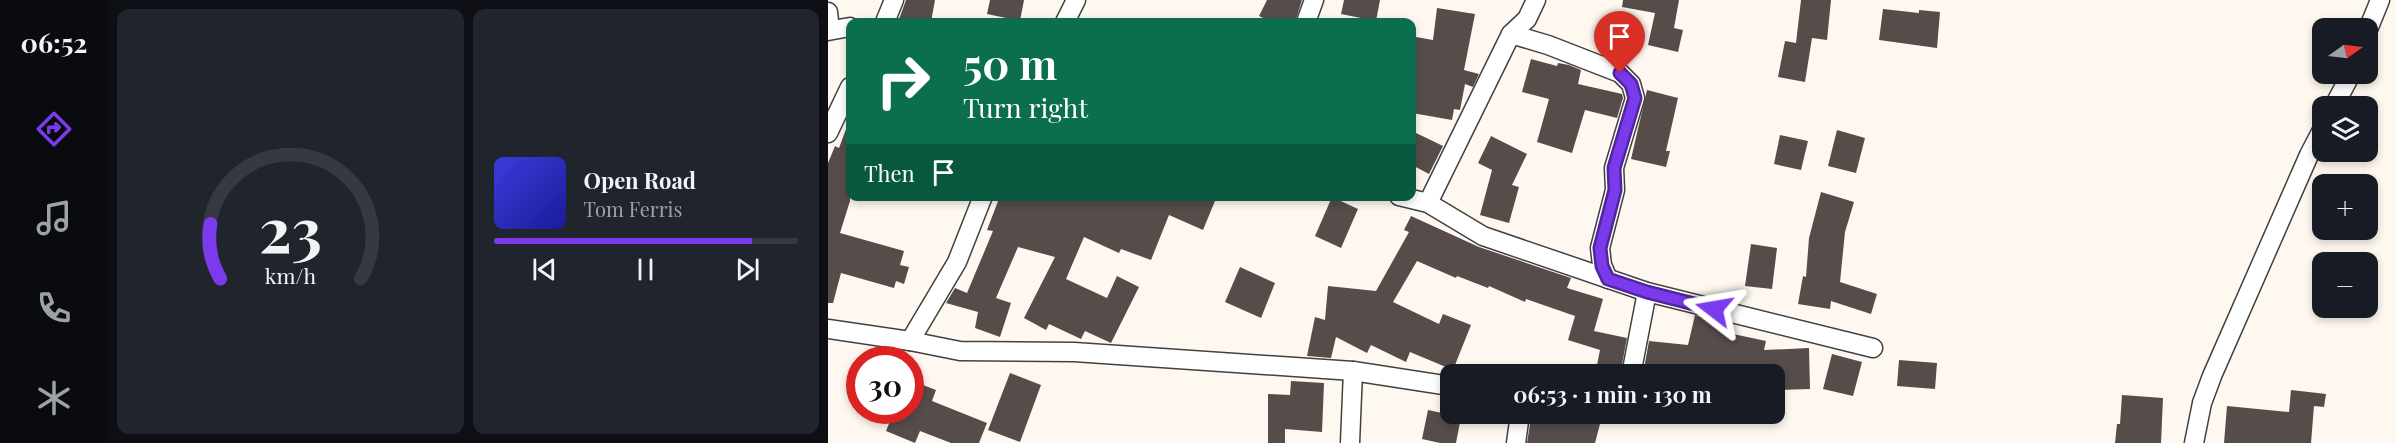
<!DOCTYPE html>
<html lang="en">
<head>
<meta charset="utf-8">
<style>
	body { margin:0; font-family:"Playfair Display",serif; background:#20242c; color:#f1f3f6; height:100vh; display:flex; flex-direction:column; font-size:22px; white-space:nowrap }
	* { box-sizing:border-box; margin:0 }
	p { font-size:20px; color:#9ea1a6 }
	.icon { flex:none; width:33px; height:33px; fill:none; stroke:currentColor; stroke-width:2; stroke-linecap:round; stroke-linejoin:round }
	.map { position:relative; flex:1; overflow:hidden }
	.side { display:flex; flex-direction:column; gap:9px; padding:9px; background:#0d0f14; width:720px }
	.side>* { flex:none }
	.top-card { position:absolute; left:18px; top:18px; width:570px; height:183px; border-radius:12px; box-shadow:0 3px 9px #0003; background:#0b6e4f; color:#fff; overflow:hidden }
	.needle { width:39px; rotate:76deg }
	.controls { position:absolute; left:1484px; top:18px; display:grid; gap:12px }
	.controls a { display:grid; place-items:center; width:66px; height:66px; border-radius:12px; background:#171b24; box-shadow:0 3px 9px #0003; font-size:30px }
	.speed { position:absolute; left:18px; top:346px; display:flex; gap:12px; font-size:30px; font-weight:700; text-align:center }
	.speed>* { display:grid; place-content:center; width:78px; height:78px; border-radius:50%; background:#171b24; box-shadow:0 3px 9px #0003; line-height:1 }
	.speed .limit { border:9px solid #d22; background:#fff; color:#111 }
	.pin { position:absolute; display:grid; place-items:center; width:51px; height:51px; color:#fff; margin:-62px -26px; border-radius:50% 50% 50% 0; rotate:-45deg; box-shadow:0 0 6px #0007 }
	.pin .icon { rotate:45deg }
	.me { position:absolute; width:66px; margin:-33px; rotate:284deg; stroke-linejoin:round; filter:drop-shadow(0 0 4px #0008) }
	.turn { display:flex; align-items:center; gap:21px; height:126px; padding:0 18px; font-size:27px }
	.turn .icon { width:78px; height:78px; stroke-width:2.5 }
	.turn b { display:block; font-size:42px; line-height:51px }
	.then { display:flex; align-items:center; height:57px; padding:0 18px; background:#0003; gap:12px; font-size:22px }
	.side .tile { flex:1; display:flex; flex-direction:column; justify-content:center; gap:9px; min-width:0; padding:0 21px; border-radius:12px; background:#20242c }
	.side .dial { align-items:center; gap:0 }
	.dial svg { height:156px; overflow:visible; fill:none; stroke:#363941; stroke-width:7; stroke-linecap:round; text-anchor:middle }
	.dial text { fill:#f1f3f6; stroke:none }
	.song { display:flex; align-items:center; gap:18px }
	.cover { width:72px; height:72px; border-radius:9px; background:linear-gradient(135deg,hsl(240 70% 55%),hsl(240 70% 35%)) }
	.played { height:6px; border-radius:3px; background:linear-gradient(90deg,#7c3aed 85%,#363941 85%) }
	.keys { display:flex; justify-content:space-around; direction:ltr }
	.side .tiles { flex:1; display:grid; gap:9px; grid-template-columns:repeat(2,1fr) }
	.trip { position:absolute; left:612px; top:364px; width:345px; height:60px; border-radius:12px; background:#171b24; box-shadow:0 3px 9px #0003; font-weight:700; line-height:60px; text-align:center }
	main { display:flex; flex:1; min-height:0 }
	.dock { display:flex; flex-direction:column; width:108px; justify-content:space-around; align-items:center; background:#090b0e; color:#9ea1a6 }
	.dock .icon { width:42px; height:42px }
	.dock .on { color:#7c3aed }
	.dock b { font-size:27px; color:#f1f3f6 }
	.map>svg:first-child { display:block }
</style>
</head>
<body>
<main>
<nav class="dock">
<b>06:52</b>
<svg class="icon on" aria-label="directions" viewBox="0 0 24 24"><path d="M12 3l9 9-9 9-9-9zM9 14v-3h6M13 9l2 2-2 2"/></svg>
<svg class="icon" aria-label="music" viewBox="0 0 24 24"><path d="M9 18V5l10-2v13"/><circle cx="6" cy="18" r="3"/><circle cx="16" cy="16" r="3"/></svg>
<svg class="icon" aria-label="phone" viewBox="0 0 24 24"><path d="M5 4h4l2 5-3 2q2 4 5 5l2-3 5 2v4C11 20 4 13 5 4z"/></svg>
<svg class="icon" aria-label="climate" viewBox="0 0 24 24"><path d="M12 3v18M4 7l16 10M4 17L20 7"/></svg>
</nav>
<section class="side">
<div class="tiles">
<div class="tile dial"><svg viewBox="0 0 100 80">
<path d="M14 69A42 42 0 1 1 86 69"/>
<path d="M14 69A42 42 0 0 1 9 41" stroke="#7c3aed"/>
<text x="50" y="56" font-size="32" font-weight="700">23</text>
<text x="50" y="72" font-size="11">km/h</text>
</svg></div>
<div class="tile">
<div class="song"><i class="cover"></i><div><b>Open Road</b><p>Tom Ferris</p></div></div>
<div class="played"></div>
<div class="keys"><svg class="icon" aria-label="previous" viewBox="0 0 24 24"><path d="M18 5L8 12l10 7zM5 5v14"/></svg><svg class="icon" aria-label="pause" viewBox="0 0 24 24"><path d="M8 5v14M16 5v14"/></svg><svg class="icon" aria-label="next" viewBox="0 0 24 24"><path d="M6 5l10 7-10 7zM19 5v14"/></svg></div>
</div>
</div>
</section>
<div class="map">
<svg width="1568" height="443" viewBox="0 0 1568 443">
	<rect width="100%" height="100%" fill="#fef8f0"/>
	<g fill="#564d4b">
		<path d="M78,0H107L103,22H70Z"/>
		<path d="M162,0H196L192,21L159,14Z"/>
		<path d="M439,0H474L467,22H443L431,16Z"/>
		<path d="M516,0H552L548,21L513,14Z"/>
		<path d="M795,0H851L846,28L855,30L850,52L820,45L827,13L794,7Z"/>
		<path d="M973,0H1003L999,40L984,38L977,82L950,77L957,41L968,43Z"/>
		<path d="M609,8L647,14L636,70L651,74L645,87L637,84L632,110L626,109L624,120L584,113V67L588,37L605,40Z"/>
		<path d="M1055,9L1091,13V10L1112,12L1109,48L1051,40Z"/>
		<path d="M703,59L729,66L730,63L741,65L753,70L750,84L794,94L795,98L789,118L757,110L744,153L709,142L721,99L694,92Z"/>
		<path d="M819,90L850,98L838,151H842L838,167L803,159Z"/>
		<path d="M21,121L22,201L12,233L76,251L72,265L81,267L76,284L68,281L66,288L13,273L5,303H0V163L7,146L11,148Z"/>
		<path d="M1009,130L1037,138L1028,173L1000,166Z"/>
		<path d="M584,131L615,146L601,174L584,165Z"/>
		<path d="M952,135L980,141L973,170L946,164Z"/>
		<path d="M663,136L699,154L684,185L691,187L681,223L652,215L664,170L650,163Z"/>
		<path d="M993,192L1026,202L1017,232L1012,282L1049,294L1043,314L1003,301L1002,309L970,304L975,276L978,277L981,238Z"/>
		<path d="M172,196H389L375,230L341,215L323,260L293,249L291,253L256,237L238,279L279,298L289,276L311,287L283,343L257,331L253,339L221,324L218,330L196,318L227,257L190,247L168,298L183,303L172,337L147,328L150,312L118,303L127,288L139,293L165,231L159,230Z"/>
		<path d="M504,197L530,209L513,248L487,236Z"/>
		<path d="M583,216L651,247L743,278L739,288L775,299L766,331L799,338L793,370L769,365L772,350L740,340L747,316L698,299L697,302L661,286L660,288L629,276L628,278L589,261L565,302L611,324L615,314L643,325L625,370L582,352L578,362L543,345L539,353L508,337L503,358L479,356L487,317L497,320L500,286L548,291L581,232L576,230Z"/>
		<path d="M923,244L949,248L944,289L917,286Z"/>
		<path d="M412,267L447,283L433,318L397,302Z"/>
		<path d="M867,315L893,322L891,331L938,341L936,350L981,348L982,389L948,390V375L815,374L821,341L860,345Z"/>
		<path d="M1004,354L1034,362L1025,396L995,389Z"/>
		<path d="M1071,360L1109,363L1107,389L1069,386Z"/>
		<path d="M182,373L213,385L192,442L160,430Z"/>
		<path d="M82,380L108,390L104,401L159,423L151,443H123L92,431L87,443L58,431L66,411H82Z"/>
		<path d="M463,381L496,383L494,432L457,429V443H440V394L462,395Z"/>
		<path d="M1463,390L1498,394L1496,407L1486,406L1483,443H1396L1399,406L1461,412Z"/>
		<path d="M1294,395L1335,398L1333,443H1287L1289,424H1292Z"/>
		<path d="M600,410L633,417L628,443H612L594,439Z"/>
		<path d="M745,416L772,424L767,443H699L703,418L743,424Z"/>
	</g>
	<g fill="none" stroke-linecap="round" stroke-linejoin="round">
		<g stroke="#414141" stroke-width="21">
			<g id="street">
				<path d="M0,12L2,30"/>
				<path d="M57,22L66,0"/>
				<path d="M237,22L248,0"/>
				<path d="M478,22L486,0"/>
				<path d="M0,31L22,27"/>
				<path d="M1539,32L1552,0"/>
				<path d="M683,34L720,45L792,73L803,84L807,98L786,168L787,190L772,248L774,265L780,279"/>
				<path d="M1506,106L1523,74"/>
				<path d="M0,133L22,87"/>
				<path d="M571,196L600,203L655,236L819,292L1045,348"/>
				<path d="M600,203L683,34L699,19L708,0"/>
				<path d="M0,329L82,341L132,351L246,352L525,371L622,386"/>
				<path d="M82,341L129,262L155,196"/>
				<path d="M803,375L819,292"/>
				<path d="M522,443L525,371"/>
				<path d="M688,443L692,414"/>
				<path d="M1366,443L1374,403L1384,376L1481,155L1494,130"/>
			</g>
		</g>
		<use href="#street" stroke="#fff" stroke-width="18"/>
	</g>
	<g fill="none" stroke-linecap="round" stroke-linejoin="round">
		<g stroke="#51269a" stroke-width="15">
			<path id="route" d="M792,73L803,84L807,98L786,168L787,190L772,248L774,266L780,279L819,292L886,309"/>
		</g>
		<use href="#route" stroke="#7c3aed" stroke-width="10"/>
	</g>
</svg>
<div class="controls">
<a><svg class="needle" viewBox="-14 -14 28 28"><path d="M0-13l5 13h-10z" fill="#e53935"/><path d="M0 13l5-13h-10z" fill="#9ea1a6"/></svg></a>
<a><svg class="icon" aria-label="layers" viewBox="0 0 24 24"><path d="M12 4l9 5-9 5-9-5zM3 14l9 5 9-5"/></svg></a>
<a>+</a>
<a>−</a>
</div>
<div class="speed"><div class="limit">30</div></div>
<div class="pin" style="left:792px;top:73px;background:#d93025"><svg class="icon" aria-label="arrive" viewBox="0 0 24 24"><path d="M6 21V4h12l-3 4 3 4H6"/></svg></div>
<svg class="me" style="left:886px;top:309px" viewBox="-20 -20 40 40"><path d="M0-17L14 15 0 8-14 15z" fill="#7c3aed" stroke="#fff" stroke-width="4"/></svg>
<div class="trip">06:53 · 1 min · 130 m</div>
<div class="top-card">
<div class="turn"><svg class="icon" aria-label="right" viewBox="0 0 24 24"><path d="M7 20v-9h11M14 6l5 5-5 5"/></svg><div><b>50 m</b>Turn right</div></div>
<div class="then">Then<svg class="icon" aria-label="arrive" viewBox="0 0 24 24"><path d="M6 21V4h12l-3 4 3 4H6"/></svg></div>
</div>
</div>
</main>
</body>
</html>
